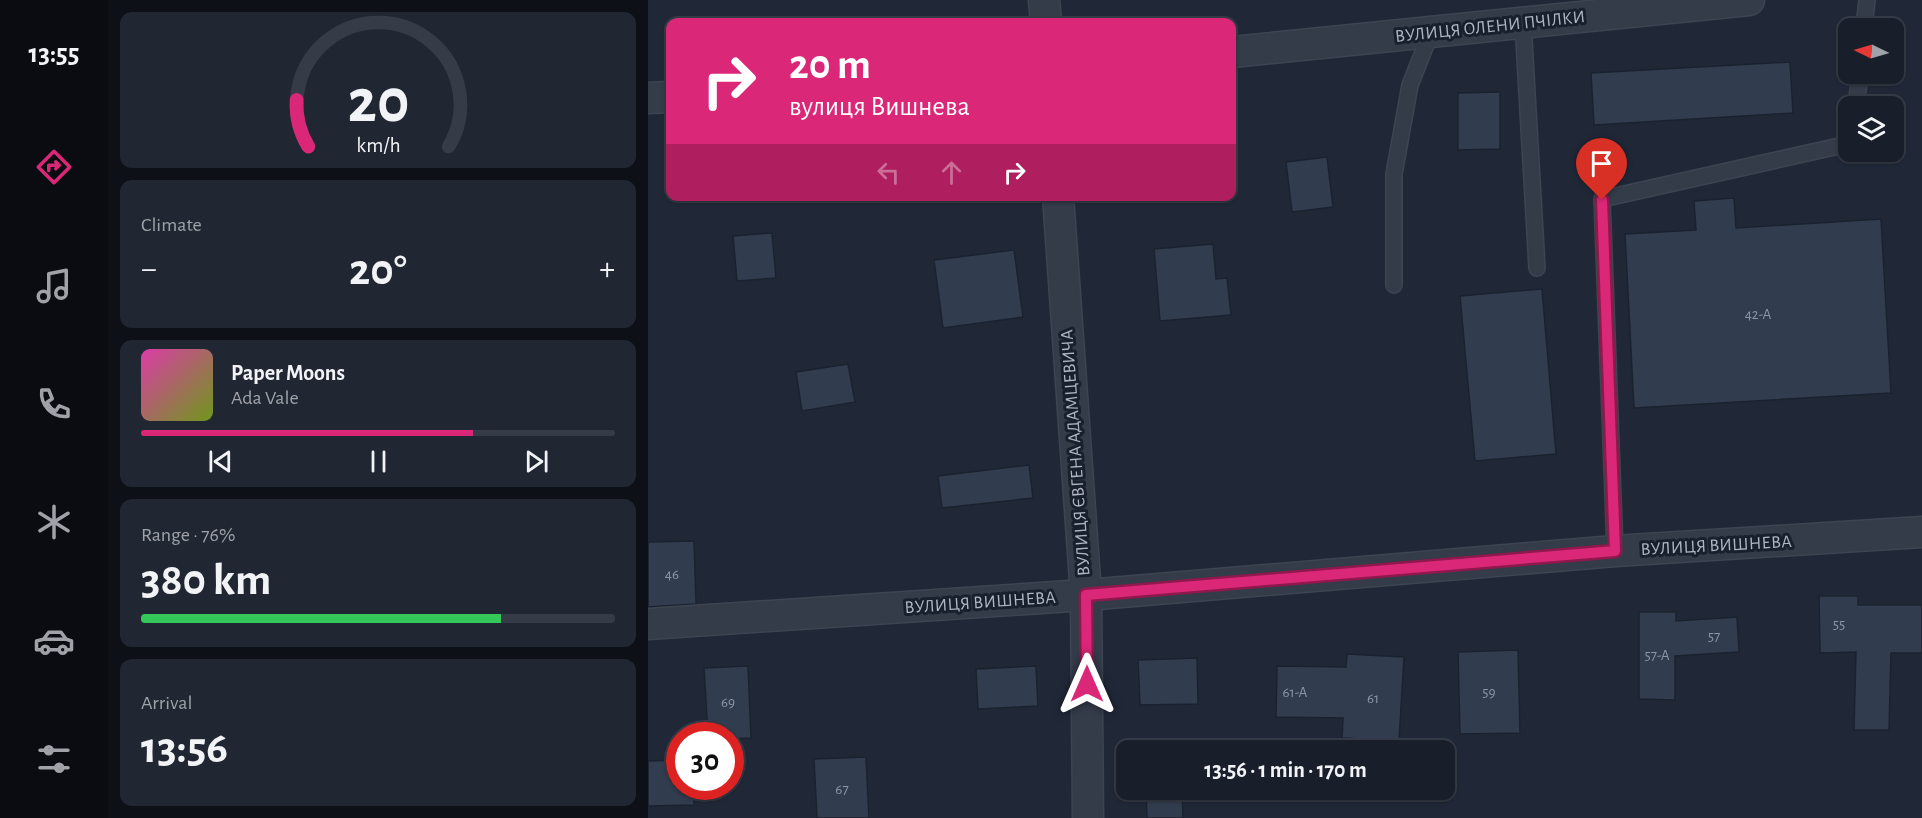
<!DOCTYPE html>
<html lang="en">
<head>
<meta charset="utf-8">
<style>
	body { margin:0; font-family:"Alegreya Sans",sans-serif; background:#212732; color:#f1f3f6; height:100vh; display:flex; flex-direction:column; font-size:22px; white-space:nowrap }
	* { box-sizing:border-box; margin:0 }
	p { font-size:20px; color:#9fa2a8 }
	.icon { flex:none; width:33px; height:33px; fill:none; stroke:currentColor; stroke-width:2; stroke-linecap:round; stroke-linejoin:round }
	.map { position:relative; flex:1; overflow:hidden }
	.side { display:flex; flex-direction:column; gap:12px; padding:12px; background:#0d1017; width:540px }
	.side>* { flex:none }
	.banner { position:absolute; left:18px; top:18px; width:570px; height:183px; border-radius:12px; box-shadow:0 2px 4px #0004,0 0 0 2px #363c47; background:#db2777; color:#fff; overflow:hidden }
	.needle { width:39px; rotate:275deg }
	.tools { position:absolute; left:1190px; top:18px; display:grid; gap:12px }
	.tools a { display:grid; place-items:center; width:66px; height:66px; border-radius:12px; background:#181e2a; box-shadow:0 2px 4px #0004,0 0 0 2px #363c47; font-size:30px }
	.speed { position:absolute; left:18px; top:722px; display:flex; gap:12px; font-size:30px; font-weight:700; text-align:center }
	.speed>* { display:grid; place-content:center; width:78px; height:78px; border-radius:50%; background:#181e2a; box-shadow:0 2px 4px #0004,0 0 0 2px #363c47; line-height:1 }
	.speed .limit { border:9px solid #d22; background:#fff; color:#111 }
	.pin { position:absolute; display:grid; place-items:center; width:51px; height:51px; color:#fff; margin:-62px -26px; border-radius:50% 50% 50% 0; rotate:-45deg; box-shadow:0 0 6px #0007 }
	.pin .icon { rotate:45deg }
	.me { position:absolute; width:66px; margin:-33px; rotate:0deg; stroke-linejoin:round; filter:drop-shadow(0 0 4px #0008) }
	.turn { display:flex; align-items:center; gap:21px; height:126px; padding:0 24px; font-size:27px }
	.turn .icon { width:78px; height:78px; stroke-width:2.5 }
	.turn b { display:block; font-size:42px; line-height:51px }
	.lanes { display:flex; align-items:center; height:57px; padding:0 24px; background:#0003; justify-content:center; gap:30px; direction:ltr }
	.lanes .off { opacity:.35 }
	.big { font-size:45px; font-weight:600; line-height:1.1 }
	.side .tile { flex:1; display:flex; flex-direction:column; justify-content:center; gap:9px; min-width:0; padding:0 21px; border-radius:12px; background:#212732 }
	.side .dial { align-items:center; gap:0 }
	.dial svg { height:156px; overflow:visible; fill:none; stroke:#363c47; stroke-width:7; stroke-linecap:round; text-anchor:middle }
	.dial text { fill:#f1f3f6; stroke:none }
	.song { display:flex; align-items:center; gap:18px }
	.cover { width:72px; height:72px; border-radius:9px; background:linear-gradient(135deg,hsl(320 70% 55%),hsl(80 70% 35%)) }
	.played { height:6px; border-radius:3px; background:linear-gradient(90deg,#db2777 70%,#363c47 70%) }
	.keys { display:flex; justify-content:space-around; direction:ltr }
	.heat { display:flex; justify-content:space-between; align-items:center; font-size:33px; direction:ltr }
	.charge { height:9px; border-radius:4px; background:linear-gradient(90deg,#34c759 76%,#363c47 0) }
	.trip { position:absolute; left:468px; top:740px; width:339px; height:60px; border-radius:12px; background:#181e2a; box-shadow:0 2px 4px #0004,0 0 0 2px #363c47; font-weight:600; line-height:60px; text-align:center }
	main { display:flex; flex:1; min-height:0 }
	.dock { display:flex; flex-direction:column; width:108px; justify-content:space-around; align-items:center; background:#0a0c11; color:#9fa2a8 }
	.dock .icon { width:42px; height:42px }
	.dock .current { color:#db2777 }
	.dock b { font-size:27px; color:#f1f3f6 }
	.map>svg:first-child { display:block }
</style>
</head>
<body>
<main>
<nav class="dock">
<b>13:55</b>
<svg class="icon current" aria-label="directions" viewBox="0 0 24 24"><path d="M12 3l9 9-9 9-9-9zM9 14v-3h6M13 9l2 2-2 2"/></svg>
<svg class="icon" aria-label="music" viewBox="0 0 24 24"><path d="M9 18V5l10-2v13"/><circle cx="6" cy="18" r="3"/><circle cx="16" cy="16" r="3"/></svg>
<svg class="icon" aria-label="phone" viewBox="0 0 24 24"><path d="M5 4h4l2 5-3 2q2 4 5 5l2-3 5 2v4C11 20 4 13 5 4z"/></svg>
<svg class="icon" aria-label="climate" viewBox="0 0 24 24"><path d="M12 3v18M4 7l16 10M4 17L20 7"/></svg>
<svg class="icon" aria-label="car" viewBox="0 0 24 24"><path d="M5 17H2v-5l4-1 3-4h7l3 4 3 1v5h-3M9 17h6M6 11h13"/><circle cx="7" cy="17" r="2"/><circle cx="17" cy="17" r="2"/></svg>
<svg class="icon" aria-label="filters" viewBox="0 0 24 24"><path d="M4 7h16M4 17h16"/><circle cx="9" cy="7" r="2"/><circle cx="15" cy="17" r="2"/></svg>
</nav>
<section class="side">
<div class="tile dial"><svg viewBox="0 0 100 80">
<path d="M14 69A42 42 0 1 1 86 69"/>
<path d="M14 69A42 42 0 0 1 8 45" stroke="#db2777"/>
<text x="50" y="56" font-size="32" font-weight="700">20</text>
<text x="50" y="72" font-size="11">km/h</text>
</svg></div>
<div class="tile"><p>Climate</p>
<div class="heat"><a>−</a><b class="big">20°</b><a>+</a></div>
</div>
<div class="tile">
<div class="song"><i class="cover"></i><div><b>Paper Moons</b><p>Ada Vale</p></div></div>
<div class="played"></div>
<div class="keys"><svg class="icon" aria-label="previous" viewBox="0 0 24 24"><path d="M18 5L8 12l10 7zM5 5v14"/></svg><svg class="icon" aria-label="pause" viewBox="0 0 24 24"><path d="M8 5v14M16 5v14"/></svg><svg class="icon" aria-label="next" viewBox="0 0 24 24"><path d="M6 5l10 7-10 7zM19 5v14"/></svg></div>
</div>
<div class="tile"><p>Range · 76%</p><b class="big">380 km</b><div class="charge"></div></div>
<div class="tile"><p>Arrival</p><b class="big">13:56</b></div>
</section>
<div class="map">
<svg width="1274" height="818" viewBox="0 0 1274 818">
	<rect width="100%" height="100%" fill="#202838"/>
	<g fill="#323c4f" stroke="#1b222f" stroke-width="1.5">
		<path d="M1142,62L1145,113L946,125L943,73Z"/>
		<path d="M852,92V149L810,150V93Z"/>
		<path d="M679,157L685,207L644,212L638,162Z"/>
		<path d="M1086,198L1088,228L1233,219L1243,393L986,408L977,234L1048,230L1046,201Z"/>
		<path d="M124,233L128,278L89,281L85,236Z"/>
		<path d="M565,244L568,279L579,278L583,315L512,321L506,249Z"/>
		<path d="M366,250L375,317L295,328L286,260Z"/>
		<path d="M894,289L908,454L827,461L812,296Z"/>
		<path d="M200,364L207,402L154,411L148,372Z"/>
		<path d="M381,465L385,498L294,508L290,476Z"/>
		<path d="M46,541L48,604L0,607V542Z"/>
		<path d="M1171,596H1210V605H1274V653H1243L1241,730H1206L1208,652L1172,653Z"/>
		<path d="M991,612H1028V621L1089,617L1091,652L1027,656V700L991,699Z"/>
		<path d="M870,650L872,733L812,734L810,652Z"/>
		<path d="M699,654L756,657L751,741L694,738L695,718L628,717L629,666L698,667Z"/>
		<path d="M549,658L550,704L492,705L490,660Z"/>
		<path d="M100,666L103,738L82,739V735H60L56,668Z"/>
		<path d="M388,666L390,706L330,709L328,669Z"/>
		<path d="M218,757L221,818H169L166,759Z"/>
		<path d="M32,760V786H46V805L0,806V761Z"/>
		<path d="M498,789H534L535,818H499Z"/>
	</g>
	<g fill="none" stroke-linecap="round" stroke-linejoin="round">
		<g stroke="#3d4452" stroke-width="18">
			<g id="lane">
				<path d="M875,23L889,268"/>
				<path d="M1216,28L1219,0"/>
				<path d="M1208,106L1212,74"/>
				<path d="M746,285V174L762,85L783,32"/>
				<path d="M967,551L954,199L1200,144"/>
			</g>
		</g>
		<g stroke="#3d4452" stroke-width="33">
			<g id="street">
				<path d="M396,0L398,22"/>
				<path d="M584,52L1101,0"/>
				<path d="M0,98L22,97"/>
				<path d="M410,196L438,595L440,818"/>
				<path d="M0,624L438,595L967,551L1274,532"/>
			</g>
		</g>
		<use href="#lane" stroke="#343b49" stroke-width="15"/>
		<use href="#street" stroke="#343b49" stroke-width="30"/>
	</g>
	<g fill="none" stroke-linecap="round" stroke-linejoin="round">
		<g stroke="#8e194d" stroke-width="15">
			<path id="route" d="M439,684L438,595L967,551L954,200"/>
		</g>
		<use href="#route" stroke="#db2777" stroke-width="10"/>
	</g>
	<g text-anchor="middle" stroke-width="6" stroke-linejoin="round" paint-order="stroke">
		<g font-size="15" fill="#8d95a6">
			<text x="1110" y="319">42-А</text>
			<text x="24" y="579">46</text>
			<text x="1191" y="629">55</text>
			<text x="1066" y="641">57</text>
			<text x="1009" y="660">57-А</text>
			<text x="647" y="697">61-А</text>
			<text x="841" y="697">59</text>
			<text x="725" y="703">61</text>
			<text x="80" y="707">69</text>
			<text x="194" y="794">67</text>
		</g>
		<g font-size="18" fill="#aeb5c5" stroke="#19202d">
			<text transform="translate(842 26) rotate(-6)" y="6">ВУЛИЦЯ ОЛЕНИ ПЧІЛКИ</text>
			<text transform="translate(427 453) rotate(-94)" y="6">ВУЛИЦЯ ЄВГЕНА АДАМЦЕВИЧА</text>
			<text transform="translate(1068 545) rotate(-3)" y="6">ВУЛИЦЯ ВИШНЕВА</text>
			<text transform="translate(332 602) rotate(-4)" y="6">ВУЛИЦЯ ВИШНЕВА</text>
		</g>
	</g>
</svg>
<div class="tools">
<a><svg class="needle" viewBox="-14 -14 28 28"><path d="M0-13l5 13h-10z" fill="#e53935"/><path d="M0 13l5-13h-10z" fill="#9fa2a8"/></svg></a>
<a><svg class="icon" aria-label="layers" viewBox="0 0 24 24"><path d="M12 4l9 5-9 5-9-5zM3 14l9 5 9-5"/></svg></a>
</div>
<div class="speed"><div class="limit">30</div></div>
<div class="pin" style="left:954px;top:200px;background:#d93025"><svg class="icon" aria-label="arrive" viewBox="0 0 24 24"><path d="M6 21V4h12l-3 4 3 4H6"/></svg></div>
<svg class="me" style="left:439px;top:684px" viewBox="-20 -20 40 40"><path d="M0-17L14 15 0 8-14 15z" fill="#db2777" stroke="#fff" stroke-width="4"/></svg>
<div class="trip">13:56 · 1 min · 170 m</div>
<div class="banner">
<div class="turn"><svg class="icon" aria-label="right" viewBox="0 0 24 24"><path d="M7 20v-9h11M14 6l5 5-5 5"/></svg><div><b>20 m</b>вулиця Вишнева</div></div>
<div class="lanes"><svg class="icon off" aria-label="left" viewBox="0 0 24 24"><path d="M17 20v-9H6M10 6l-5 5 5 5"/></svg><svg class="icon off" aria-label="ahead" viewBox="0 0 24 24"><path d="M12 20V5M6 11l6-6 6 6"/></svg><svg class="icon" aria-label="right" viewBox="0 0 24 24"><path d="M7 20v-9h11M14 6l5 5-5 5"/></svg></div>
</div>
</div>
</main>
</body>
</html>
